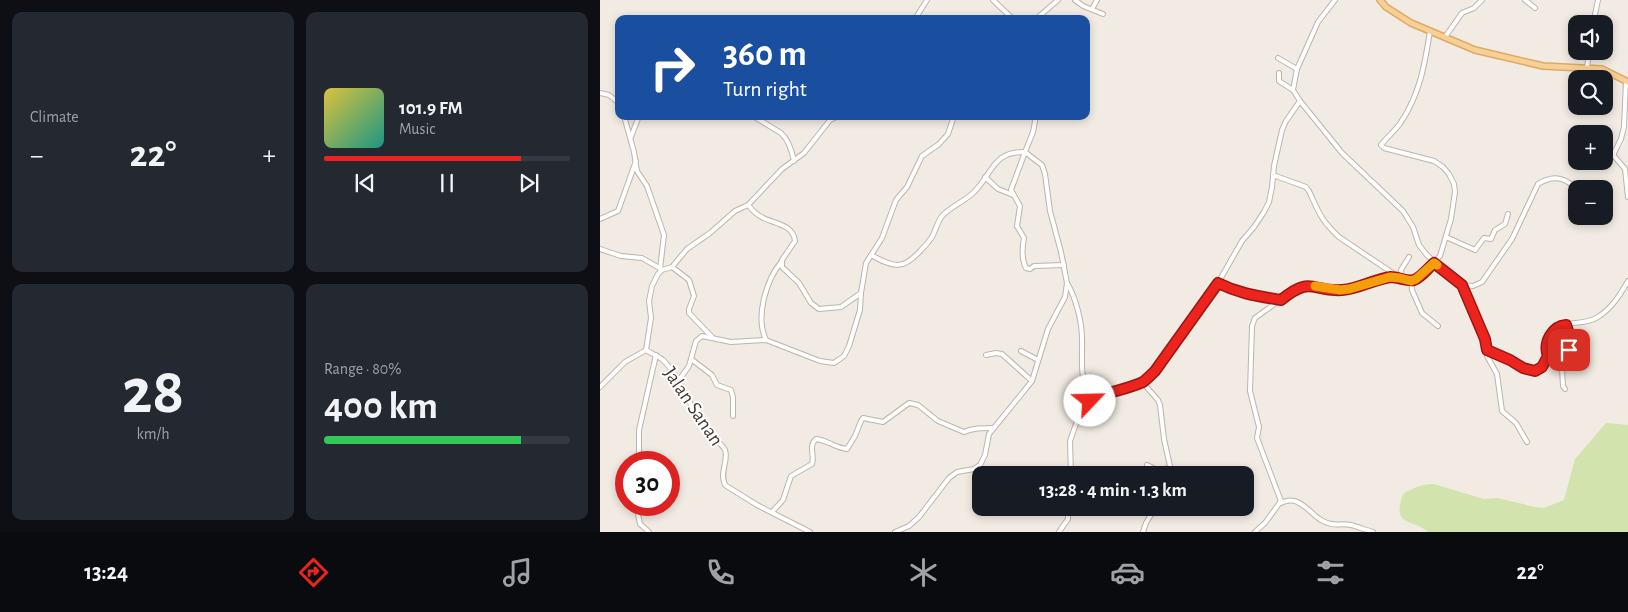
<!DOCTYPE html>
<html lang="en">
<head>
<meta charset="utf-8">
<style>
	body { margin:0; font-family:"Alegreya Sans",sans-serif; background:#242831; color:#f1f3f6; height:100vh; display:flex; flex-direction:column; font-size:19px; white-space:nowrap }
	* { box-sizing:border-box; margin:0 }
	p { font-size:16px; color:#9ea1a6 }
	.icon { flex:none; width:28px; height:28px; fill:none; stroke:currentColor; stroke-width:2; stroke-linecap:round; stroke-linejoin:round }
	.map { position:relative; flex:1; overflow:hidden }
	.panel { display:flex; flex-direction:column; gap:12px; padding:12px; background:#0d0f14; width:600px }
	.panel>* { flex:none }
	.banner { position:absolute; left:15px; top:15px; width:475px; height:105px; border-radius:10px; box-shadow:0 2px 8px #0003; background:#1a4fa0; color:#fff; overflow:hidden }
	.buttons { position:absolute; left:968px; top:15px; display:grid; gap:10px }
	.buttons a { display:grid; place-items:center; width:45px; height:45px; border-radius:10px; background:#171b24; box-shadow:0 2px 8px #0003; font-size:25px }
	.speed { position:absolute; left:15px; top:451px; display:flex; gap:10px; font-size:25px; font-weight:700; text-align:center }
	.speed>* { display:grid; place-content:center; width:65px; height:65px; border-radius:50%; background:#171b24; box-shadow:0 2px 8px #0003; line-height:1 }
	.speed .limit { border:8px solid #d22; background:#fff; color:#111 }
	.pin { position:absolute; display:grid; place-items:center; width:42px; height:42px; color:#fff; margin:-21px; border-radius:10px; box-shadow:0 2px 8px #0006 }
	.me { position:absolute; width:55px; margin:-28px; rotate:66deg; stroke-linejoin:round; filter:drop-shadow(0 0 4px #0008) }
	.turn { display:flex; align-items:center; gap:18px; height:105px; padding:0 25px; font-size:22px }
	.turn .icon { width:65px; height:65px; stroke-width:2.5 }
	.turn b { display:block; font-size:35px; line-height:42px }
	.big { font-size:38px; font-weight:700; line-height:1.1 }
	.panel .widget { flex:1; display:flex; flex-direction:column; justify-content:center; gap:8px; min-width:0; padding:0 18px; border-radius:10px; background:#242831 }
	.panel .dial { align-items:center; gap:0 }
	.dial b { font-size:65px; line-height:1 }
	.song { display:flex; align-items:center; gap:15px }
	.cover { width:60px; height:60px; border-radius:8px; background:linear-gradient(135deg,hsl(50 70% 55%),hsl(170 70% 35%)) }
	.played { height:5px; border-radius:2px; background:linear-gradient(90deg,#ed241e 80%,#363941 80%) }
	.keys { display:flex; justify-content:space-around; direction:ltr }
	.heat { display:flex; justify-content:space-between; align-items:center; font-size:28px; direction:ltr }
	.charge { height:8px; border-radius:4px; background:linear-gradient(90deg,#34c759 80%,#363941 0) }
	.panel .tiles { flex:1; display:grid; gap:12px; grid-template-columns:repeat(2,1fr) }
	.trip { position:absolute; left:372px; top:466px; width:282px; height:50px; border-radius:10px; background:#171b24; box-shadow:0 2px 8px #0003; font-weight:700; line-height:50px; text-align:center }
	.tab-bar { display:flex; height:80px; justify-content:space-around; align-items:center; background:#090b0e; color:#9ea1a6 }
	.tab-bar .icon { width:35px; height:35px }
	.tab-bar .current { color:#ed241e }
	.tab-bar b { font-size:22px; color:#f1f3f6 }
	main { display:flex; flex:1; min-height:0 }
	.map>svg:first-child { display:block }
</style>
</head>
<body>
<main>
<section class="panel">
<div class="tiles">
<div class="widget"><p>Climate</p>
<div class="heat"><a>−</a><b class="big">22°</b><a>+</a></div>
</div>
<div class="widget">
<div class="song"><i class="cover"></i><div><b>101.9 FM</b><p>Music</p></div></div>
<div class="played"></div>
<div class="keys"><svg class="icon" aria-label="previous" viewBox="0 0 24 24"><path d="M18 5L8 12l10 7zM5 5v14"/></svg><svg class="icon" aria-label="pause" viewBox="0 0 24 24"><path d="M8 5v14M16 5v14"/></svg><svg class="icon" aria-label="next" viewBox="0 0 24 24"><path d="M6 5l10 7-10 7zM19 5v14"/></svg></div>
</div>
<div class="widget dial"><b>28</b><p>km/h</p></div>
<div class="widget"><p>Range · 80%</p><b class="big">400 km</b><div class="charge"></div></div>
</div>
</section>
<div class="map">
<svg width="1028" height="532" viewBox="0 0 1028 532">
	<rect width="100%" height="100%" fill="#f1ebe3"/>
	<path fill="#d2e3ae" d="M1006,423L1028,425V532H828C813,518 791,528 803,494C813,488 822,484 834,484L884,499L897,498L935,507L944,508L964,500L975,459Z"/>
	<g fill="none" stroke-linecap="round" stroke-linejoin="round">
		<g stroke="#beb4aa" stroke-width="6">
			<g id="minor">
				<path d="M393,0L413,19"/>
				<path d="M475,0L483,6L503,14"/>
				<path d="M925,0L935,8"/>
				<path d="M492,9L497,0"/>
				<path d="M315,19L327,0"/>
				<path d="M436,19L458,0"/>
				<path d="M993,24L998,0"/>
				<path d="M845,37L862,13L874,8L882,0"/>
				<path d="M678,58L697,69"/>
				<path d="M987,68L989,51"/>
				<path d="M679,73V81L693,90"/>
				<path d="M1026,81L1024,127L1021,139L1014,153V156L1025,169L1028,197"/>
				<path d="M0,93L9,95L19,103"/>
				<path d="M700,101L742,153L803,211L813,227L819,245L826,254L845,272L862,285L873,286L882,282L912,239L938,184C955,174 964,178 978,189"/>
				<path d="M24,116L34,152L37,171L47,186L64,235L60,269"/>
				<path d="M153,116L181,133C189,140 192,151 194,161"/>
				<path d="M31,137L39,116"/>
				<path d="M673,175L706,187L709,191C719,213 721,220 739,237L800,278L801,270L809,257"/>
				<path d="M385,177L398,189L413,195"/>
				<path d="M148,205C152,209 155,214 160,216C172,224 193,223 195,241L182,260V267L199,283L211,303L219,309L241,307L261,293L266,263L282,238L296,200L307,187L322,156L339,144L348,134L354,116"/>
				<path d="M0,219L18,211L36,161"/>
				<path d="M846,237L875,250L884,238L891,239L895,230L905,224L908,214"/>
				<path d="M0,249L21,256L42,258L61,269"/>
				<path d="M271,255C293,267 303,271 321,250C325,246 330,241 333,235C336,229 338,220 343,215C352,206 365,201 374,192C393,173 393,151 425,152L411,190L420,206L417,226L424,238C422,248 421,258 426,268L430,269L434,266L464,265"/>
				<path d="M72,267L89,280L94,296L89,309V313L112,337"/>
				<path d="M811,281L812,290L822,313L838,326"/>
				<path d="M467,283C476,298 482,322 482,339C483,359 478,377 491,395L487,411L476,424L470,441L471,475"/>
				<path d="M618,283C641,295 656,295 681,299L696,288L707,285L740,290L790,277L800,278L811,281L816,279L825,272L840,256L851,219L855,192L854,184L849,174L843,167L834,161L784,148L781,145C787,137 796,130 801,122C820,94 825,63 830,31"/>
				<path d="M862,285L885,339L887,356L897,374L902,411L916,423L927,442"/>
				<path d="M966,325L971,341L970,351L986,355"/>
				<path d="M166,340C155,317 166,280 182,261"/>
				<path d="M887,350L932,371L942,367L948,356"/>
				<path d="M421,351L438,360"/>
				<path d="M386,355L396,353L402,354L432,381"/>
				<path d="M91,359L112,375L117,385L131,390L133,397V416"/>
				<path d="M79,380L89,366L96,341L102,336L131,342L166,340L220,361L234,363L244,356L249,346L260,310L261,293"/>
				<path d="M542,382L558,400L560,405L564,439L572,475"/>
				<path d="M0,387L25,362L46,350"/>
				<path d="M965,389L963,386L962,369C958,363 949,359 947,352C944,343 952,329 960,326C972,321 985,325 998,317C1012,308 1020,295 1028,281"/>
				<path d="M491,395L497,396L542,382L555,371L618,283L642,241L654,227L664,212L669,202L672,187L674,166L682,130L686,121L700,101L693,90L697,69L718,22L735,0"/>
				<path d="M39,462V430L56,355"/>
				<path d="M547,465L557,470L570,468"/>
				<path d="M681,503C699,494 708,512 721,520C733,527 738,523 751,525C758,527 766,530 773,532"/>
				<path d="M36,505L40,524L49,532"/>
				<path d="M172,512L183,500L191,476L212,464C215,455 208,446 216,439C227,440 236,448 247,449L255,436L261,421L263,418L283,422L309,403L318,405L338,421L364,432C373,428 382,428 393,428"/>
				<path d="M210,532L157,505L125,485C119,472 129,460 125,450C122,443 113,439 108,433C90,411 84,381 63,360C58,356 52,354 46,350L51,318L49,301L52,286L58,274L62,270L72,267L87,249L110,233L135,211L148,205L182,169L204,153L230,120L238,116"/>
				<path d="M295,532L309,526L319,517L349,478L357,472L374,469L380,465L385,455L389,434L432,381L448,329L465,297L467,283L461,252L450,211L445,174L442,165L425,152L433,132L436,116"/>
				<path d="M459,532L468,519V508"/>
				<path d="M543,532L546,523L555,508"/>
				<path d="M655,532L665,523L681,501L657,438L659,427L650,391L652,326L655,318L680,300"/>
			</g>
		</g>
		<g stroke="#dcaa66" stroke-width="8">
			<path id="major" d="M780,0L786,7L811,23L875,50L943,66L1002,69L1028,82"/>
		</g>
		<use href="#minor" stroke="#fff" stroke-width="4"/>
		<use href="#major" stroke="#f8d095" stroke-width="5"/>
	</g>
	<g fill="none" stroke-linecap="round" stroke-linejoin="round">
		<g stroke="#9a1714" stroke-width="12">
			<path id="route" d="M490,401L491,395C500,397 534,386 543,382C547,379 551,375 555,371L618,283C640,294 657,296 681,300C712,275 711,292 742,290C759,289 774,279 791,277C798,277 808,282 814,280C822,277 828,268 834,263L862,285L885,339L887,350L910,360L923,368L935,371L942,367L948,356C943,343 952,326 966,325L971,340L969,350"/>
		</g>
		<use href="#route" stroke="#ed241e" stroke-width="9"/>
		<path stroke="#f59e0b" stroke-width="9" d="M715,286L740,290L749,289L790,277L800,278L811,281L816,279L834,263L837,265"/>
	</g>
	<g text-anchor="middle" stroke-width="4" stroke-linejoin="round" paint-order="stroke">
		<g font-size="20" fill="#423b34" stroke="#fff">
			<text transform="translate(94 406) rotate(56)" y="7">Jalan Sanan</text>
		</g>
	</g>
</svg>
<div class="buttons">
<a><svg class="icon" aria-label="sound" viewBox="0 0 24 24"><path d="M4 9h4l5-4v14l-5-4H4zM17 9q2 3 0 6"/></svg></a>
<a><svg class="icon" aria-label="search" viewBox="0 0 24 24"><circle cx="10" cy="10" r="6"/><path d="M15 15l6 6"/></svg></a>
<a>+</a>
<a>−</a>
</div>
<div class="speed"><div class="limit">30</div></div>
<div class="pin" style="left:969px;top:350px;background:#d93025"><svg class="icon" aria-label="arrive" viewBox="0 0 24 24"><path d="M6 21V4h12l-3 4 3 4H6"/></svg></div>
<svg class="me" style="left:490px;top:401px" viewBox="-20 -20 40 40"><circle r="19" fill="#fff"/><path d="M0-13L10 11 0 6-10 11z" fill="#ed241e"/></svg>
<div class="trip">13:28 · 4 min · 1.3 km</div>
<div class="banner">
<div class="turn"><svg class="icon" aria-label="right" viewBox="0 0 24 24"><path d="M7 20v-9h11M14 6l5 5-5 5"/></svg><div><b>360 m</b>Turn right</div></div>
</div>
</div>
</main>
<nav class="tab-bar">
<b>13:24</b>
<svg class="icon current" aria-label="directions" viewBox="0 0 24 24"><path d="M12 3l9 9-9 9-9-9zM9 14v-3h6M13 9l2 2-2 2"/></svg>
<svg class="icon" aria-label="music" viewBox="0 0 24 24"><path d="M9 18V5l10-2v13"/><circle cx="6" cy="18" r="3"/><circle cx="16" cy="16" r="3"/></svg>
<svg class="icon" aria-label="phone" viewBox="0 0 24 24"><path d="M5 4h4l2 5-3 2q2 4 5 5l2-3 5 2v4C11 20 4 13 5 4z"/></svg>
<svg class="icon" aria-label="climate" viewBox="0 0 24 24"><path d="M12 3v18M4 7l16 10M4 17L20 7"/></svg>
<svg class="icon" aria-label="car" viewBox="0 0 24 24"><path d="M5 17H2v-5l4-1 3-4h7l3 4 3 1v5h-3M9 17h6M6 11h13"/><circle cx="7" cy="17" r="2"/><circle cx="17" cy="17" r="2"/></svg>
<svg class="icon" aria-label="filters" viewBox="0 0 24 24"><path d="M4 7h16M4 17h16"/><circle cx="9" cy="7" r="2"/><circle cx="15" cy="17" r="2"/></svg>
<b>22°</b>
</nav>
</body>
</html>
